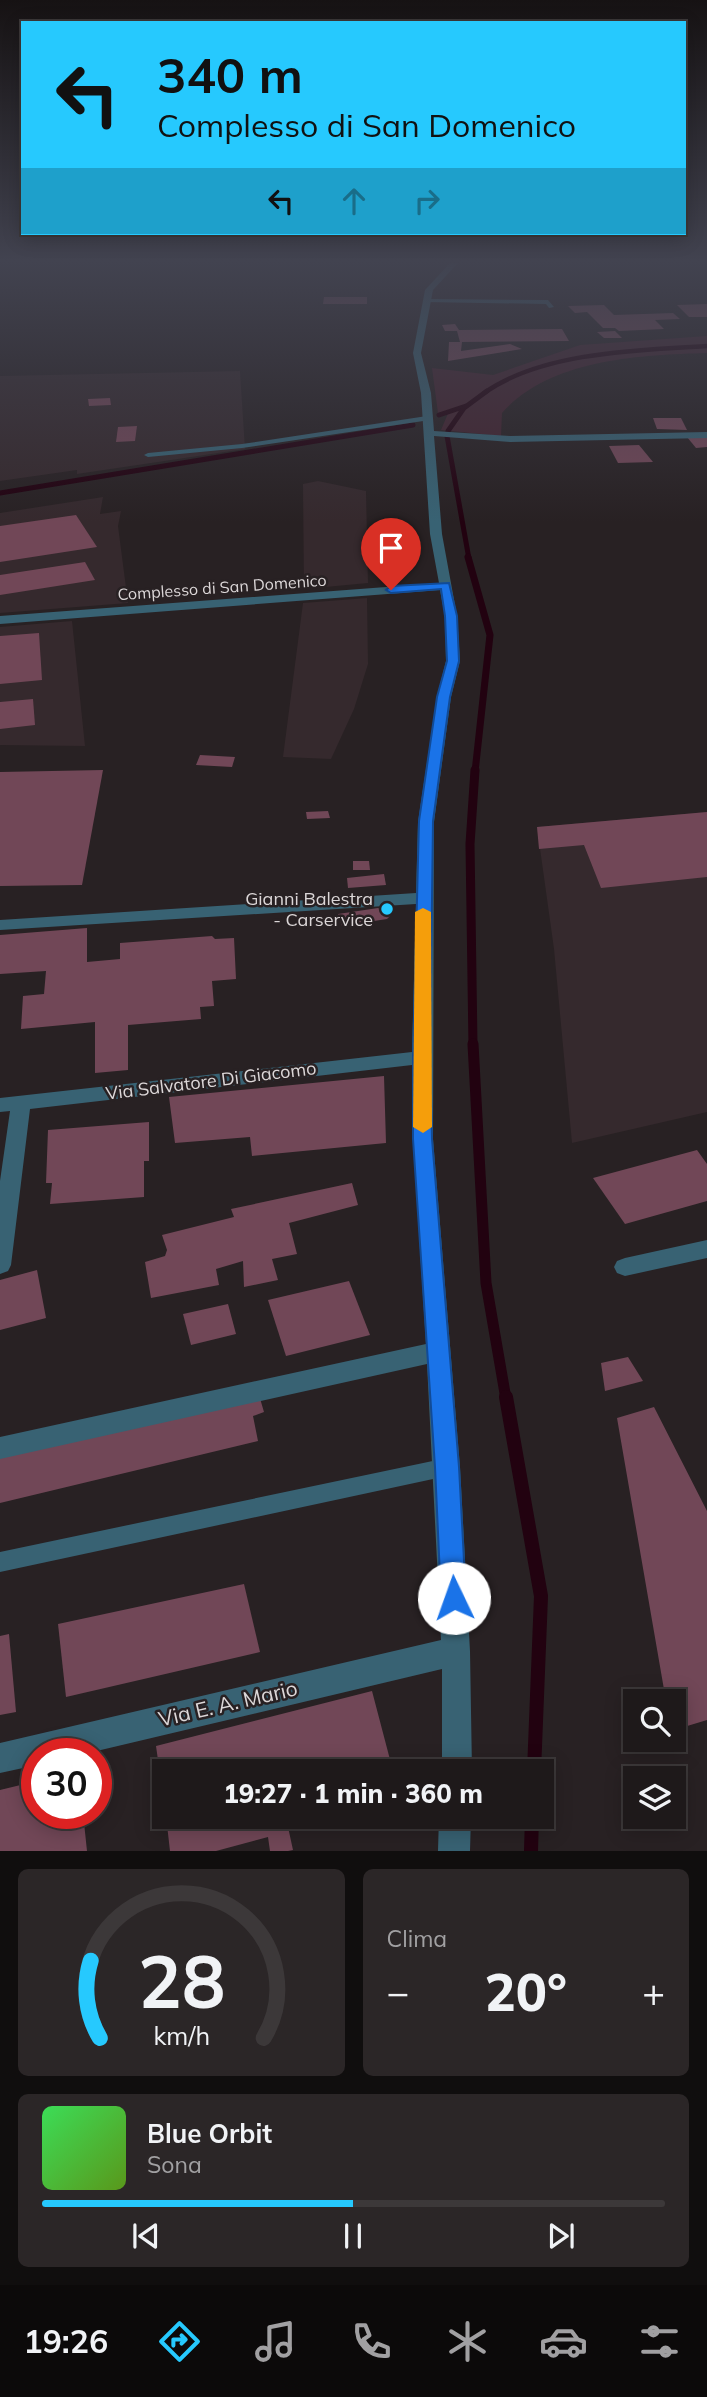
<!DOCTYPE html>
<html lang="it">
<head>
<meta charset="utf-8">
<style>
	body { margin:0; font-family:Mulish,sans-serif; background:#2b2627; color:#f1f3f6; height:100vh; display:flex; flex-direction:column; font-size:26px; white-space:nowrap }
	* { box-sizing:border-box; margin:0 }
	p { font-size:23px; color:#a1a0a2 }
	.icon { flex:none; width:38px; height:38px; fill:none; stroke:currentColor; stroke-width:2; stroke-linecap:round; stroke-linejoin:round }
	.map { position:relative; height:1851px; overflow:hidden }
	.sheet { display:flex; flex-direction:column; gap:18px; padding:18px; background:#100e0e; flex:1 }
	.sheet>* { flex:none }
	.hud { position:absolute; left:21px; top:21px; width:665px; height:214px; border-radius:0px; box-shadow:0 4px 18px #0003,0 0 0 2px #3c3839; background:#26c9fe; color:#111; overflow:hidden }
	.fabs { position:absolute; left:623px; top:1689px; display:grid; gap:14px }
	.fabs a { display:grid; place-items:center; width:63px; height:63px; border-radius:0px; background:#1e191a; box-shadow:0 4px 18px #0003,0 0 0 2px #3c3839; font-size:35px }
	.speed { position:absolute; left:21px; top:1738px; display:flex; gap:14px; font-size:35px; font-weight:700; text-align:center }
	.speed>* { display:grid; place-content:center; width:91px; height:91px; border-radius:50%; background:#1e191a; box-shadow:0 4px 18px #0003,0 0 0 2px #3c3839; line-height:1 }
	.speed .limit { border:10px solid #d22; background:#fff; color:#111 }
	.pin { position:absolute; display:grid; place-items:center; width:60px; height:60px; color:#fff; margin:-72px -30px; border-radius:50% 50% 50% 0; rotate:-45deg; box-shadow:0 0 7px #0007 }
	.pin .icon { rotate:45deg }
	.me { position:absolute; width:77px; margin:-38px; rotate:357deg; stroke-linejoin:round; filter:drop-shadow(0 0 5px #0008) }
	.turn { display:flex; align-items:center; gap:24px; height:147px; padding:0 21px; font-size:32px }
	.turn .icon { width:91px; height:91px; stroke-width:2.5 }
	.turn b { display:block; font-size:49px; line-height:60px }
	.lanes { display:flex; align-items:center; height:66px; padding:0 21px; background:#0003; justify-content:center; gap:35px; direction:ltr }
	.lanes .off { opacity:.35 }
	.big { font-size:52px; font-weight:800; line-height:1.1 }
	.sheet .widget { flex:1; display:flex; flex-direction:column; justify-content:center; gap:10px; min-width:0; padding:0 24px; border-radius:10px; background:#2b2627 }
	.sheet .dial { align-items:center; gap:0 }
	.dial svg { height:182px; overflow:visible; fill:none; stroke:#3c3839; stroke-width:7; stroke-linecap:round; text-anchor:middle }
	.dial text { fill:#f1f3f6; stroke:none }
	.song { display:flex; align-items:center; gap:21px }
	.cover { width:84px; height:84px; border-radius:10px; background:linear-gradient(135deg,hsl(130 70% 55%),hsl(90 70% 35%)) }
	.played { height:7px; border-radius:4px; background:linear-gradient(90deg,#26c9fe 50%,#3c3839 50%) }
	.keys { display:flex; justify-content:space-around; direction:ltr }
	.heat { display:flex; justify-content:space-between; align-items:center; font-size:38px; direction:ltr }
	.sheet .tiles { flex:1; display:grid; gap:18px; grid-template-columns:1fr 1fr }
	.widget:last-child { grid-column:span 2 }
	.trip { position:absolute; left:152px; top:1759px; width:402px; height:70px; border-radius:0px; background:#1e191a; box-shadow:0 4px 18px #0003,0 0 0 2px #3c3839; font-weight:800; line-height:70px; text-align:center }
	.tab-bar { display:flex; height:112px; justify-content:space-around; align-items:center; background:#0c0a0a; color:#a1a0a2 }
	.tab-bar .icon { width:49px; height:49px }
	.tab-bar .selected { color:#26c9fe }
	.tab-bar b { font-size:32px; color:#f1f3f6 }
	.map>svg:first-child { display:block }
</style>
</head>
<body>
<div class="map">
<svg width="707" height="1851" viewBox="0 0 707 1851">
	<rect width="100%" height="100%" fill="#282123"/>
	<g fill="#35292d">
		<path d="M240,371L245,449L77,474V470L0,481V376Z"/>
		<path d="M318,481L366,491L368,583L304,589L303,484Z"/>
		<path d="M103,497L100,514L121,511L118,526L128,603L0,613V513Z"/>
		<path d="M367,598L368,664L354,709L331,759L283,757L303,603Z"/>
		<path d="M72,621L85,746L0,745V627Z"/>
		<path d="M707,812V1112L572,1143L554,949L537,827Z"/>
	</g>
	<path fill="#42232f" d="M707,336V353C640,355 550,359 502,413L501,436L441,430L449,411L438,413L432,368L493,375L580,345Z"/>
	<g fill="none" stroke-linecap="round" stroke-linejoin="round">
		<path stroke="#220210" stroke-width="4.5" d="M484,393C542,352 638,350 707,346"/>
		<g stroke="#220210" stroke-width="5">
			<path d="M439,415L466,406"/>
			<path d="M448,431L464,408L487,391"/>
			<path d="M447,436L469,559"/>
			<path d="M0,493L413,425"/>
		</g>
		<path stroke="#220210" stroke-width="7" d="M468,557L490,635L475,772"/>
		<path stroke="#220210" stroke-width="9" d="M473,1046L470,844L475,770"/>
		<path stroke="#220210" stroke-width="11" d="M473,1044L486,1283L506,1399"/>
		<g stroke="#220210" stroke-width="14">
			<path d="M506,1397L541,1596L534,1771"/>
			<path d="M531,1851L532,1816"/>
		</g>
	</g>
	<g fill="#714757">
		<path d="M324,297H367V304H323Z"/>
		<path d="M707,304V317H689L677,305Z"/>
		<path d="M604,305L614,315L673,313L680,319L655,320L664,329L619,331L615,328H603L587,312L575,313L568,306Z"/>
		<path d="M455,324L459,330L562,329L569,341L460,342L457,331H445L442,325Z"/>
		<path d="M615,331L622,338H604L597,332Z"/>
		<path d="M449,342H462L461,351L510,344L522,349L448,361Z"/>
		<path d="M110,398L111,405L89,406L88,399Z"/>
		<path d="M653,418H681L687,430L657,429Z"/>
		<path d="M137,426L135,441L116,442L118,427Z"/>
		<path d="M687,437H707V447L696,448Z"/>
		<path d="M639,445L653,462L618,463L609,446Z"/>
		<path d="M76,515L97,547L0,562V526Z"/>
		<path d="M85,562L95,580L0,595V575Z"/>
		<path d="M39,633L42,680L0,684V636Z"/>
		<path d="M33,699L35,725L0,729V702Z"/>
		<path d="M200,755L235,757L232,767L196,765Z"/>
		<path d="M103,770L82,885L0,886V772Z"/>
		<path d="M328,811L330,818L307,819L306,812Z"/>
		<path d="M707,812V877L601,888L584,845L539,849L537,827Z"/>
		<path d="M353,861H369L370,870H353Z"/>
		<path d="M384,874L386,885L348,888L347,878Z"/>
		<path d="M378,908L392,914L387,919L342,926L338,914Z"/>
		<path d="M87,928V962L120,959V943L212,936L215,939L234,938L236,979L212,981L214,1006L200,1007L201,1019L128,1025V1070L95,1073V1022L21,1029L23,996L44,994L46,971L0,974V935Z"/>
		<path d="M384,1076L386,1143L252,1156L250,1137L175,1143L169,1097Z"/>
		<path d="M149,1122V1161H144V1197L50,1204L52,1183H46L48,1130Z"/>
		<path d="M697,1150L707,1164V1201L625,1224L593,1178Z"/>
		<path d="M352,1183L358,1205L289,1223L297,1254L272,1259L278,1280L244,1287L243,1261L216,1269L219,1285L151,1298L145,1262L165,1256L167,1250L162,1235L234,1217L231,1209Z"/>
		<path d="M37,1270L46,1318L0,1330V1280Z"/>
		<path d="M349,1281L370,1335L286,1356L268,1300Z"/>
		<path d="M228,1304L236,1334L191,1345L183,1314Z"/>
		<path d="M628,1357L643,1381L605,1391L601,1363Z"/>
		<path d="M259,1395L264,1412L253,1416L258,1441L0,1503V1455Z"/>
		<path d="M654,1407L707,1511V1720L674,1730V1701H666L617,1418Z"/>
		<path d="M244,1584L260,1652L66,1697L58,1624Z"/>
		<path d="M9,1634L16,1712L0,1715V1636Z"/>
		<path d="M372,1691L393,1771H164L163,1795L156,1746Z"/>
		<path d="M37,1781V1813H83L87,1851H0V1790Z"/>
		<path d="M166,1816H324V1817L288,1827L293,1850L288,1851H270L268,1837L216,1851H170Z"/>
	</g>
	<g fill="none" stroke-linecap="round" stroke-linejoin="round">
		<g fill="#386273" fill-rule="evenodd">
			<path d="M427,299L548,300L554,307L549,308L546,304L425,302Z"/>
			<path d="M427,416H430V420L242,448L148,457L144,455L148,453L242,444Z"/>
			<path d="M447,1458L454,1460L457,1467L454,1474L447,1476L0,1572V1552Z"/>
		</g>
		<g fill="#386273" fill-rule="evenodd">
			<path d="M450,263H458L433,290L421,353L431,393L434,431L510,436L707,432V438L510,442L434,436L442,534L457,616L460,661L451,697L434,822L433,1139L460,1467L470,1651L472,1771H442V1669L84,1754H37V1765L0,1773V1743L441,1640L427,1364L0,1459V1437L426,1344L413,1139L412,1065L30,1109L11,1265L8,1271L0,1274V1181L10,1111L0,1112V1098L412,1052L416,904L0,930V920L416,893L418,822L437,697L446,661L445,616L440,590L0,624V616L439,583L430,534L421,393L413,353L425,290Z"/>
			<path d="M707,1240V1258L625,1276L617,1273L614,1267L617,1261L625,1258Z"/>
			<path d="M439,1816H471L470,1851H438Z"/>
		</g>
	</g>
	<linearGradient id="sky" x2="0" y2="1"><stop stop-color="#161213"/><stop offset="0.5" stop-color="#424350"/><stop offset="1" stop-color="#424350" stop-opacity="0"/></linearGradient>
	<rect width="707" height="522" fill="url(#sky)"/>
	<path fill="#1a73e8" stroke="#114b97" stroke-width="2" d="M449,583L457,616L459,661L450,697L433,821L430,1057L432,1139L459,1467L466,1598L463,1607L454,1611L445,1607L441,1598L435,1467L413,1139V1057L419,821L437,697L447,661L445,616L441,589L391,593L386,590L391,586Z"/>
	<path fill="#f59e0b" d="M423,908L431,912L432,1127L423,1133L413,1127L415,912Z"/>
	<circle fill="#26c9fe" stroke="#282123" stroke-width="2.5" cx="387" cy="909" r="7"/>
	<g text-anchor="middle" stroke-width="5" stroke-linejoin="round" paint-order="stroke">
		<g font-size="16" fill="#dcd7d8" stroke="#282123">
			<text transform="translate(222 587) rotate(-4)" y="6">Complesso di San Domenico</text>
		</g>
		<g font-size="18" fill="#dcd7d8" stroke="#282123" text-anchor="end">
			<text x="373" y="905">Gianni Balestra<tspan x="373" dy="21">- Carservice</tspan></text>
		</g>
		<g font-size="18" fill="#dcd7d8" stroke="#282123">
			<text transform="translate(211 1081) rotate(-7)" y="6">Via Salvatore Di Giacomo</text>
		</g>
		<g font-size="21" fill="#dcd7d8" stroke="#282123">
			<text transform="translate(228 1704) rotate(-13)" y="7">Via E. A. Mario</text>
		</g>
	</g>
</svg>
<div class="fabs">
<a><svg class="icon" aria-label="search" viewBox="0 0 24 24"><circle cx="10" cy="10" r="6"/><path d="M15 15l6 6"/></svg></a>
<a><svg class="icon" aria-label="layers" viewBox="0 0 24 24"><path d="M12 4l9 5-9 5-9-5zM3 14l9 5 9-5"/></svg></a>
</div>
<div class="speed"><div class="limit">30</div></div>
<div class="pin" style="left:391px;top:590px;background:#d93025"><svg class="icon" aria-label="arrive" viewBox="0 0 24 24"><path d="M6 21V4h12l-3 4 3 4H6"/></svg></div>
<svg class="me" style="left:454px;top:1598px" viewBox="-20 -20 40 40"><circle r="19" fill="#fff"/><path d="M0-13L10 11 0 6-10 11z" fill="#1a73e8"/></svg>
<div class="trip">19:27 · 1 min · 360 m</div>
<div class="hud">
<div class="turn"><svg class="icon" aria-label="left" viewBox="0 0 24 24"><path d="M17 20v-9H6M10 6l-5 5 5 5"/></svg><div><b>340 m</b>Complesso di San Domenico</div></div>
<div class="lanes"><svg class="icon" aria-label="left" viewBox="0 0 24 24"><path d="M17 20v-9H6M10 6l-5 5 5 5"/></svg><svg class="icon off" aria-label="ahead" viewBox="0 0 24 24"><path d="M12 20V5M6 11l6-6 6 6"/></svg><svg class="icon off" aria-label="right" viewBox="0 0 24 24"><path d="M7 20v-9h11M14 6l5 5-5 5"/></svg></div>
</div>
</div>
<section class="sheet">
<div class="tiles">
<div class="widget dial"><svg viewBox="0 0 100 80">
<path d="M14 69A42 42 0 1 1 86 69"/>
<path d="M14 69A42 42 0 0 1 10 35" stroke="#26c9fe"/>
<text x="50" y="56" font-size="32" font-weight="700">28</text>
<text x="50" y="72" font-size="11">km/h</text>
</svg></div>
<div class="widget"><p>Clima</p>
<div class="heat"><a>−</a><b class="big">20°</b><a>+</a></div>
</div>
<div class="widget">
<div class="song"><i class="cover"></i><div><b>Blue Orbit</b><p>Sona</p></div></div>
<div class="played"></div>
<div class="keys"><svg class="icon" aria-label="previous" viewBox="0 0 24 24"><path d="M18 5L8 12l10 7zM5 5v14"/></svg><svg class="icon" aria-label="pause" viewBox="0 0 24 24"><path d="M8 5v14M16 5v14"/></svg><svg class="icon" aria-label="next" viewBox="0 0 24 24"><path d="M6 5l10 7-10 7zM19 5v14"/></svg></div>
</div>
</div>
</section>
<nav class="tab-bar">
<b>19:26</b>
<svg class="icon selected" aria-label="directions" viewBox="0 0 24 24"><path d="M12 3l9 9-9 9-9-9zM9 14v-3h6M13 9l2 2-2 2"/></svg>
<svg class="icon" aria-label="music" viewBox="0 0 24 24"><path d="M9 18V5l10-2v13"/><circle cx="6" cy="18" r="3"/><circle cx="16" cy="16" r="3"/></svg>
<svg class="icon" aria-label="phone" viewBox="0 0 24 24"><path d="M5 4h4l2 5-3 2q2 4 5 5l2-3 5 2v4C11 20 4 13 5 4z"/></svg>
<svg class="icon" aria-label="climate" viewBox="0 0 24 24"><path d="M12 3v18M4 7l16 10M4 17L20 7"/></svg>
<svg class="icon" aria-label="car" viewBox="0 0 24 24"><path d="M5 17H2v-5l4-1 3-4h7l3 4 3 1v5h-3M9 17h6M6 11h13"/><circle cx="7" cy="17" r="2"/><circle cx="17" cy="17" r="2"/></svg>
<svg class="icon" aria-label="filters" viewBox="0 0 24 24"><path d="M4 7h16M4 17h16"/><circle cx="9" cy="7" r="2"/><circle cx="15" cy="17" r="2"/></svg>
</nav>
</body>
</html>
